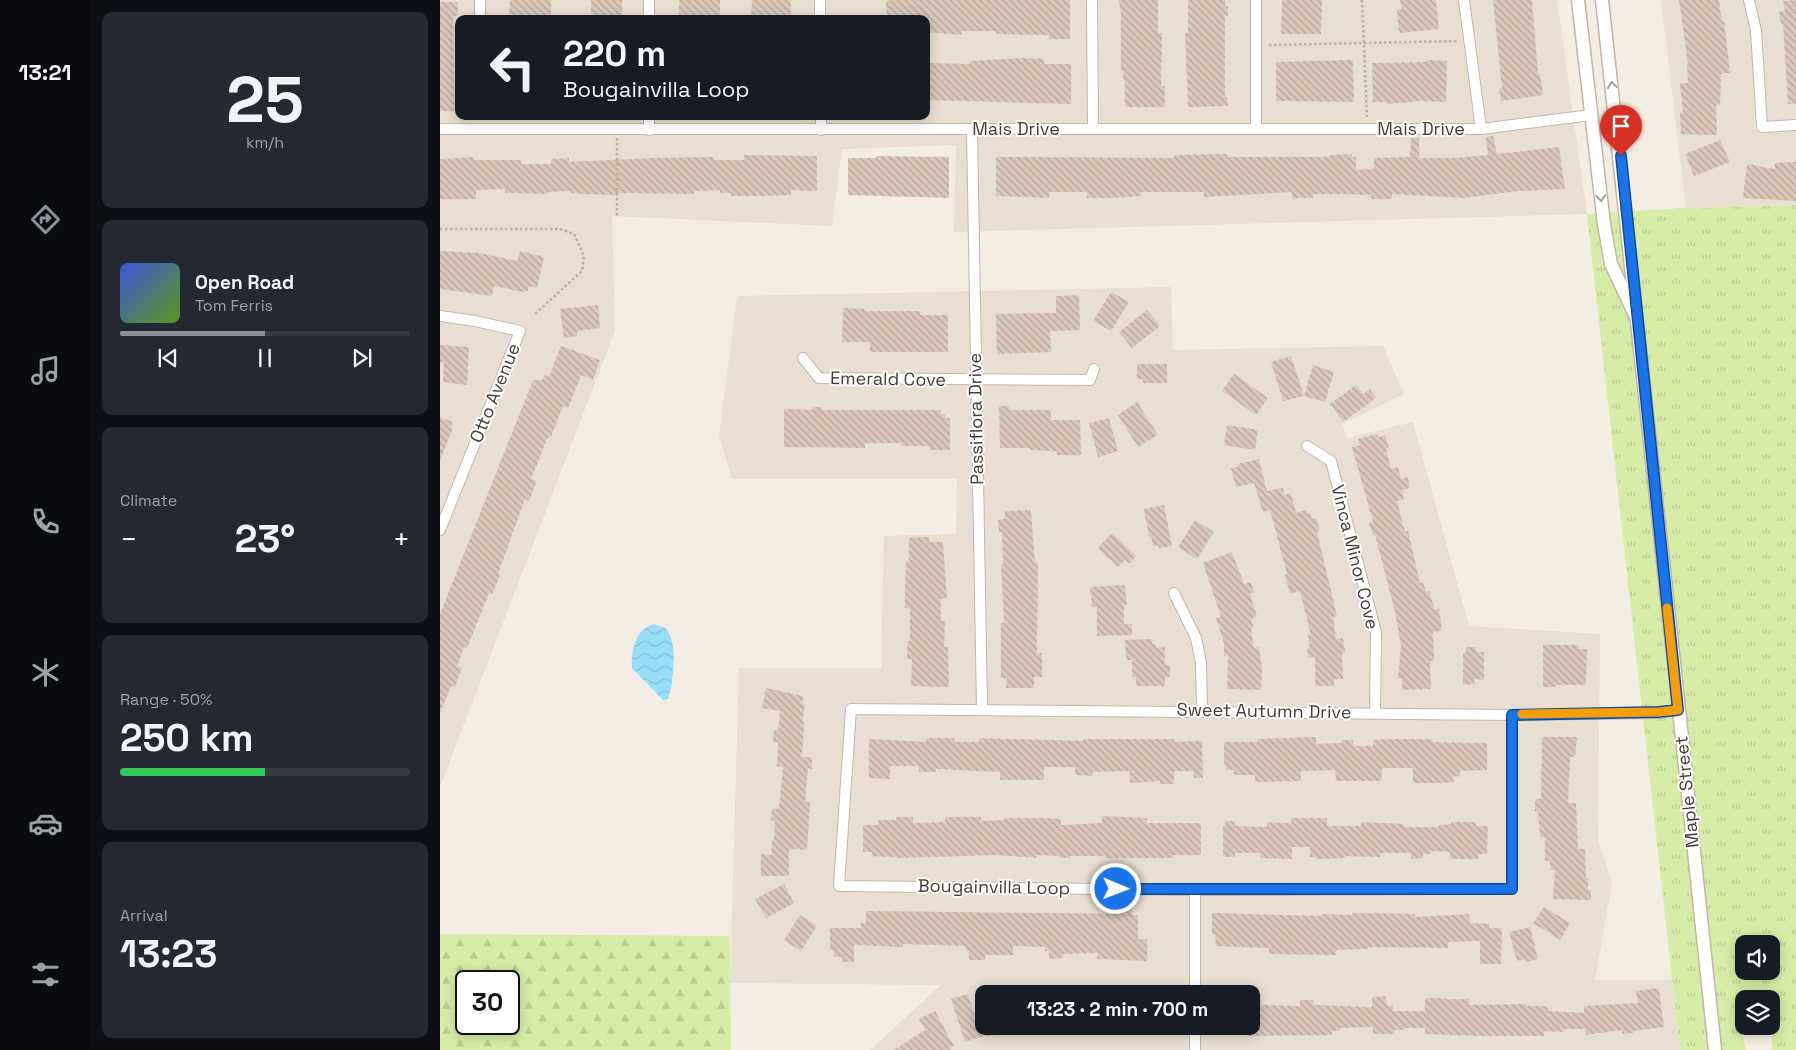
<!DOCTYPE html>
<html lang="en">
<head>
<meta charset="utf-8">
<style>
	body { margin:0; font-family:"Space Grotesk",sans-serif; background:#242831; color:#f1f3f6; height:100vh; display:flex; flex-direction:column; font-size:19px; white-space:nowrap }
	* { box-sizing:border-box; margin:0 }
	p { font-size:16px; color:#9ea1a6 }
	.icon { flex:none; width:28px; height:28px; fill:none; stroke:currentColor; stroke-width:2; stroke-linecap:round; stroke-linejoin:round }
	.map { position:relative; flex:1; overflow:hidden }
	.sheet { display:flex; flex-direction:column; gap:12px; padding:12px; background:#0d0f14; width:350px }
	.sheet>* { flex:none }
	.banner { position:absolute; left:15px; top:15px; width:475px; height:105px; border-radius:10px; box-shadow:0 2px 12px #0003; background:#171b24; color:#f1f3f6; overflow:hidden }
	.buttons { position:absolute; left:1295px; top:935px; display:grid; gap:10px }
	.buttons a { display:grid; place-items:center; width:45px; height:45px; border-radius:10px; background:#171b24; box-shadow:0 2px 12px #0003; font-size:25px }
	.speed { position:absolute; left:15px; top:970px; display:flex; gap:10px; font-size:25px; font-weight:700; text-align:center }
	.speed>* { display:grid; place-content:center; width:65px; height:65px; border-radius:50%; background:#171b24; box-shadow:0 2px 12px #0003; line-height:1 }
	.speed .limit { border:2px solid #111; border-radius:8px; background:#fff; color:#111 }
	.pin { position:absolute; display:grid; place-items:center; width:42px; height:42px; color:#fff; margin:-51px -21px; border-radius:50% 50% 50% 0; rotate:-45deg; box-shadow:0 0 5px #0007 }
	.pin .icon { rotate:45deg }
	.me { position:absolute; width:55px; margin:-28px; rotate:91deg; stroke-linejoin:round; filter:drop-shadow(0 0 4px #0008) }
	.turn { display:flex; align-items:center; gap:18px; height:105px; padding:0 25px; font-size:22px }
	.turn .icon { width:65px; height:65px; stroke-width:2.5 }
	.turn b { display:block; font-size:35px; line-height:42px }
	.big { font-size:38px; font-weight:600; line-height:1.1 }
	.sheet .card { flex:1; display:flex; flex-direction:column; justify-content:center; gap:8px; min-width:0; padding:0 18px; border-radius:10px; background:#242831 }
	.sheet .dial { align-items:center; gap:0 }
	.dial b { font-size:65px; line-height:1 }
	.song { display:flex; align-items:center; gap:15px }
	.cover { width:60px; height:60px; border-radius:8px; background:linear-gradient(135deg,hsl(230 70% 55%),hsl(90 70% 35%)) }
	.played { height:5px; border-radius:2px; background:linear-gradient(90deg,#8c9099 50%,#363941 50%) }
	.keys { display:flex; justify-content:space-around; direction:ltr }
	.heat { display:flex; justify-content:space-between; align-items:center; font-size:28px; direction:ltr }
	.charge { height:8px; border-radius:4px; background:linear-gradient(90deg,#34c759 50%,#363941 0) }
	.trip { position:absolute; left:535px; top:985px; width:285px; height:50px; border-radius:10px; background:#171b24; box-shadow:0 2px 12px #0003; font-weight:600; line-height:50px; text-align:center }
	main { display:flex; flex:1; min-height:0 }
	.dock { display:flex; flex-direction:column; width:90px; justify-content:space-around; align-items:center; background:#090b0e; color:#9ea1a6 }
	.dock .icon { width:35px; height:35px }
	.dock .current { color:#8c9099 }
	.dock b { font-size:22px; color:#f1f3f6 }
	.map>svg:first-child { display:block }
</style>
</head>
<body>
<main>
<nav class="dock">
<b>13:21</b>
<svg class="icon current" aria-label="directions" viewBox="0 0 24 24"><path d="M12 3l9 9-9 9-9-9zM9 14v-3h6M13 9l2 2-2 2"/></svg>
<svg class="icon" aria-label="music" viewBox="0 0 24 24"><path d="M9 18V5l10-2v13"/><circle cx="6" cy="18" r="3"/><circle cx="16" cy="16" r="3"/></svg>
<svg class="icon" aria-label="phone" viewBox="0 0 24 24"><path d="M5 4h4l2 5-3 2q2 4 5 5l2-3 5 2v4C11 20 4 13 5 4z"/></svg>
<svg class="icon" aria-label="climate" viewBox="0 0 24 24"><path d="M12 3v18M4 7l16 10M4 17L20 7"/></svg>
<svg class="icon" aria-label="car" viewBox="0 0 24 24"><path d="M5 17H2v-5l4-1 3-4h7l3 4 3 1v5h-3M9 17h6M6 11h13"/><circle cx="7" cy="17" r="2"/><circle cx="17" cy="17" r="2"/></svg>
<svg class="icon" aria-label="filters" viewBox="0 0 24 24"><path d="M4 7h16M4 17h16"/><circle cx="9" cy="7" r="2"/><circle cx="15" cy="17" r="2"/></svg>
</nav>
<section class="sheet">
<div class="card dial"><b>25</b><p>km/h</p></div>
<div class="card">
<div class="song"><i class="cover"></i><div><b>Open Road</b><p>Tom Ferris</p></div></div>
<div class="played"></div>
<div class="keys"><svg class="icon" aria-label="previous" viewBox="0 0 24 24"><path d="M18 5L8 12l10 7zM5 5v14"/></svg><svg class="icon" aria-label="pause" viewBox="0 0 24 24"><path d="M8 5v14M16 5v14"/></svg><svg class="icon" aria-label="next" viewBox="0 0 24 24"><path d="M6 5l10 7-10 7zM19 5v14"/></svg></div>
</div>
<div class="card"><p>Climate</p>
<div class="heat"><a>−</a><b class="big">23°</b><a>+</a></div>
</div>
<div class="card"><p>Range · 50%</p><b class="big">250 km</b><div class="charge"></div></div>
<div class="card"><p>Arrival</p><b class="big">13:23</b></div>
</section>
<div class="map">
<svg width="1356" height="1050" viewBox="0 0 1356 1050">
	<defs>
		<pattern id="grass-tufts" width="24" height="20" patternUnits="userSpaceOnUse" patternTransform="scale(1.25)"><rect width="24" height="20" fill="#d7eda7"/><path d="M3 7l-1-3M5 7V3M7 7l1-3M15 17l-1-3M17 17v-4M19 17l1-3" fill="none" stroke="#bacc90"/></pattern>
		<pattern id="forest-firs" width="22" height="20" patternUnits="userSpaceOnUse" patternTransform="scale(1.25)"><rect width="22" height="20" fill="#d7eda7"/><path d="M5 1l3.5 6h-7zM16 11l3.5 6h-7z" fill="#bacc90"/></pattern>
		<pattern id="water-waves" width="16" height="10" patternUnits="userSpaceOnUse" patternTransform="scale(1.25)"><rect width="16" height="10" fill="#98def8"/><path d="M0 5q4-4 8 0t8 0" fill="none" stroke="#84bfd5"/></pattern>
		<pattern id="building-back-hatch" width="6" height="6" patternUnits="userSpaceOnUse" patternTransform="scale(1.25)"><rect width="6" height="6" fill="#dac9bb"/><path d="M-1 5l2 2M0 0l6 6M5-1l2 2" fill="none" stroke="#b3a499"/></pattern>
	</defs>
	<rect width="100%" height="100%" fill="#f4ede3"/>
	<g fill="#e8ded1" fill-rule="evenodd">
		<path d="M0,0H1117L1147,214L514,232L516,145L402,149L392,226L172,216L175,331L0,787ZM19,19H486V116H19Z"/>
		<path d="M1221,0H1356V205L1246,208Z"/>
		<path d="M731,287L733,350L943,346L964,394L902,424L907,438L973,422L1029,626L1160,634L1158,840L1172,882L1155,980H1232L1240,1050H430L501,985L290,983L299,668H441L444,536L516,534L517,479H292L279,436L297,296ZM544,994H811V1026H544Z"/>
	</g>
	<path fill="url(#grass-tufts)" fill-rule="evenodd" d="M1356,205V1050H1332L1331,999H1304V1007H1296L1306,1050H1240L1147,214L1246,208ZM1304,944H1331V971H1304Z"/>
	<path fill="url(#forest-firs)" fill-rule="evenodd" d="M0,934L290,936L291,1050H0ZM26,981H69V1024H26Z"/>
	<path fill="url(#water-waves)" d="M214,624C217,625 222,626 225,628C239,639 233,685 228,699L223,700L192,668C191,651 195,629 214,624Z"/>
	<g fill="url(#building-back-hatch)">
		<path d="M70,0H111V19H69Z"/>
		<rect x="151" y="0" width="31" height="19"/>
		<path d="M239,0H280V17L239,18Z"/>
		<path d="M312,0H351L350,19H311Z"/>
		<path d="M453,0H630V39H609V35L556,34V31H522V35L486,32V19H447L446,1Z"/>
		<path d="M679,0H718V33H722L721,86H725V107H685V80H683V71H681V15Z"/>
		<path d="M748,0H785V6H788V16H785V97H787L788,106L748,107L745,33H748Z"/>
		<path d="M842,0H882L881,34H841Z"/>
		<path d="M960,0H996L999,29L959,33L957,10L962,9Z"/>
		<path d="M1053,0H1092L1098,74H1100L1103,95L1061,101L1059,89L1062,88Z"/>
		<path d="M1239,0H1279L1282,22L1284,21L1290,73L1281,74L1280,105H1276L1277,135L1241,134L1240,113H1243L1240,83H1248L1247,64H1248Z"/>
		<path d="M1356,0V104H1348L1343,23L1341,24L1339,12L1345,11L1343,1Z"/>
		<path d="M0,2H18V16H13L15,111H0Z"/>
		<path d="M583,58L604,59V64H631V104L486,100V63L530,64V61Z"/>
		<path d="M913,60L914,102L836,101V62Z"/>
		<path d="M987,60L1007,61L1006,102L981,101L947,104L946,102H933L932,63L986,62Z"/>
		<path d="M1053,136L1057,154L1119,147L1125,189L1078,191L1023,198L952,194V199H931V195L903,194H873V198H852V192L764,197V192H701V196L671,198H647V192H609V198L556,196V157L734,158V155L787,154V157H890V155L912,154V157H916V170L934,169V158L970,157L971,138H979V158H1015L1048,155L1046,137Z"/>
		<path d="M1280,140L1290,162L1254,176L1245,154Z"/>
		<path d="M304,155L377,156V191L351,190V195L324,196H291V193H280V190L254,191V194L176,193V195L143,194L131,193V191L108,192V194L65,193V189L36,190V199H0V159L34,157V160H81V164H111V159L129,158V162L212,158L274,157V160H304Z"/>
		<path d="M436,156L509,157V198L408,195V158H436Z"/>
		<path d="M1356,162V201L1303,198L1307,164L1335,169V163Z"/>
		<path d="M0,251L39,253L77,261L80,251L104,257L97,288L89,286L88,291L83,292L54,286L52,296L0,289Z"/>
		<path d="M671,292L689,302L671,331L653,321Z"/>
		<path d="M639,295L640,330L610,331L611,352L557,354L556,314L616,313V296Z"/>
		<path d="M158,305L160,328L137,331V336L124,338L120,309Z"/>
		<path d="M403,308L425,309V311H480V315H508V352H430V342H402Z"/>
		<path d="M707,310L720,326L692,348L679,332Z"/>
		<path d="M0,345L29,347L27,385L3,382L4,362H0Z"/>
		<path d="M121,346L160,360L153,380L141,375L128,408L123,406L111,437H108L91,479L97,481L89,501L85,499L58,574L60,575L52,594L49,593L27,648L24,647L17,666L22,668L15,687L11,686L0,713V614L93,380H102L104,375L109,377Z"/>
		<path d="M851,356L864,396L843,401L831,362Z"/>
		<path d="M697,364H727V383H703V379H697Z"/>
		<path d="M873,365L894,372L885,402L864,396Z"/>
		<path d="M794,374L828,398L816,415L782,391Z"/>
		<path d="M916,385L923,394L930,389L936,398L903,422L890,404Z"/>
		<path d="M697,402L718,435L698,447L678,415Z"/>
		<path d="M559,406H569L570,410H611V420H640L641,455H617V451L590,450V448H560Z"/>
		<path d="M373,407H382V410H501V414L505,415V418H510V450H490V446H461V443H425V448L344,447V409L373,410Z"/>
		<path d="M0,417L13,422L11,427L13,428L0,460Z"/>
		<path d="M669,418L678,451L658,457L649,423Z"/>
		<path d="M787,425L818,430L815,450L784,445Z"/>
		<path d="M937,434L938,437L945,435L949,448L946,449L951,469L958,467L961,479L968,477L970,488L962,490L964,499L957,501L965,532L968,531L980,583L983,582L986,592L989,591L995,610L999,609L1002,631L993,632L994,661H990L991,689L962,690V679H958L961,646L955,612L935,534L933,535L929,523L933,522L912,447L920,445L918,439Z"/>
		<path d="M819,459L827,491L843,488L844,495L851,493L856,513L866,510L867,514L870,513L872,519L876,518L880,531L877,532L897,616L893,617L896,639L903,638L905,652L902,653L903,679H894V686H875V657L868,658L867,648L870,647L868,635H871L860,591L850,594L845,575L847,574L830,510L823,512L814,483L796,487L791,468L798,467L797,464Z"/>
		<path d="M724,505L732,546L719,548L718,545L713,546L711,536L709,537L704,509Z"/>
		<path d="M591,510L595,563H598L597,653H602V677H594V688H566L567,678H561V623H564L561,564H563L562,532H559L558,520L565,519V511Z"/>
		<path d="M755,520L774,532L757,559L738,547Z"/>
		<path d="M672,533L696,556L689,564L685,560L678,567L658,548Z"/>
		<path d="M489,537V542H503L507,598L501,599V621H505L504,647L508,646L509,687L471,686L472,659H467V641H470V608H465V588L466,561H469V538Z"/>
		<path d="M792,552L804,584L811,582L814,592L810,593L817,617L811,619L814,628L811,629L814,648L819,647L822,667L821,690L787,689L788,655L784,656V643L776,618L781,617L763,563Z"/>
		<path d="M685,585L687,605H684V624H692V635L657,636V607H652L650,587Z"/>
		<path d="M712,639V644H716V648L725,647V665H730V677H725V686H696V677H692V660H686L685,640Z"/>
		<path d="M1103,645H1139V649H1147L1146,685H1116V687H1103Z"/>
		<path d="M1026,647H1036V652H1044V680L1034,679L1035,684L1023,685V653H1026Z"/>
		<path d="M326,688L363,696L362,704H365L362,722H364L362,757H372V769L368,768L365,802H370L367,850L349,849V876H321V854L331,855L332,840L334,839L335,821L331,820L332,809H338L340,801L343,767L337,766L338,742H333L334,730H338L340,711L322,708Z"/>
		<path d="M876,737V744L902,743V740H913V746H933V740L947,739H992V742L1047,743V770L1020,771V776L1013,777L1014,782L996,783H973V768H942L941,781H896L895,770L861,771V781L815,782V775H794V770H786V765H784V742H817V739Z"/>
		<path d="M1102,737H1137L1135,757H1130L1128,803H1136L1138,849H1145L1146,878H1148V890H1151V900L1113,899L1115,870H1110V861H1105V837H1100L1098,811H1095V799H1101Z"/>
		<path d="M486,738H514L515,742H539V738L643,741V739H734V742L762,741L763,778H754L753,771H734V784H720V781L690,783V771L653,772L652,776L635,775V767H604V780H560V772L496,769V772H479V766H450V779L429,778V739L486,742Z"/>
		<path d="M662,816L707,818V823H761V855H733V858H665V856H630V858H619V856L597,855V858L556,855L461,858L432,856V852H423V825H438V820H456V817H473V823L505,822V817H541V821L564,820L565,818H603L621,819V825L662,823Z"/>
		<path d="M851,818H887V826H921V822L963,824L964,827H999V825L1011,824V822H1036V826H1048L1047,854H1038V859H1010V852L991,851V854H983V858L971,859V853H940V857L905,856V858L876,859V857H870V847H852V859L820,858V853H795V857H783V825L786,826L785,821H795V826L827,827V822L851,823Z"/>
		<path d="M344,884L354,903L326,918L315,899Z"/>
		<path d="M681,906H692V915H698V939H707V961L657,959V953L623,954V958L609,959V951H605V947L573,946V955H545V960H529V950H526V946L463,944V947L414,945V962H402V957H394V950H390V928H421V923H426V911L681,914Z"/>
		<path d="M1104,907L1130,923L1120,940L1093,923Z"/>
		<path d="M772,913L881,916V914L913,915L912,913L975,914V917L1029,914L1030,923L1049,924V928H1062L1061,964H1040V941L1008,942V948L928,947V949L896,950V955L829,954V948L776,946L775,935H772Z"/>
		<path d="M360,915L377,926L361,951L344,940Z"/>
		<path d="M1090,927L1098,959L1086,962L1085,959L1077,961L1069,932Z"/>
		<path d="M1219,988L1224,1027L1194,1031V1033L1182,1034V1030L1146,1035L1145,1029H1124L1123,1032L1104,1031V1036H1039L985,1034V1028H965V1030H954V1034H933V1027L900,1028V1031H892V1035L808,1036V1026H811V994H821V1005L860,1006V1000H873L874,1005L932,1007V997L946,996L947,1006L953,1005V1011H985V998H1006V999H1029V1005L1086,1004V1006H1108V1011L1144,1013V1006L1198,1003L1196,991Z"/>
		<path d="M528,994L534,1014L544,1009V1026H568V1028L561,1031V1035L545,1036L525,1042L511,999Z"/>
		<path d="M495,1011L514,1046L509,1048L510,1050H454L485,1030L479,1019Z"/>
	</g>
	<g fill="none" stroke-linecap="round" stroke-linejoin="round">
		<g stroke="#c3b6a8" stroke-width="12">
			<g id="minor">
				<path d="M209,0V19"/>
				<path d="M380,0V19"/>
				<path d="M652,0L653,129"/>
				<path d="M1024,0L1041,129"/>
				<path d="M1309,0L1316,31L1322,127L1356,125"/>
				<path d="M40,19V0"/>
				<path d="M209,116V130"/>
				<path d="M381,116V130"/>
				<path d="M0,129H1041L1151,115"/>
				<path d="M532,129L542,709"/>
				<path d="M816,129V0"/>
				<path d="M0,316L35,321L80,331L0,530"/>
				<path d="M363,358L379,378L650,380L654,369"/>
				<path d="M867,446L891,461L936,632L935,712"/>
				<path d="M734,593L756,638L761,663L762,711"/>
				<path d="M1072,715V889L755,890L399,886L411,709L1072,715L1218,713L1238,710"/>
				<path d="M755,890V994"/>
				<path d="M755,1026V1050"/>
			</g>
		</g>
		<g stroke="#c3b6a8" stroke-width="15">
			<g id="tertiary">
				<path d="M1138,0L1164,224L1171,264L1194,313"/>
				<path d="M1162,0C1203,350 1237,700 1275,1050"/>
			</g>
		</g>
		<g stroke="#c4ac95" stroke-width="2.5" stroke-dasharray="2.5 2.5" stroke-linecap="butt">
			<path d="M922,0L927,117"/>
			<path d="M829,45L1019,41"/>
			<path d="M177,138V216"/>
			<path d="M0,229H120L134,234L144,256L142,271L95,314"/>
		</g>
		<use href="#minor" stroke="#fff" stroke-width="10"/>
		<use href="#tertiary" stroke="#fff" stroke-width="12"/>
	</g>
	<defs><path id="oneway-chevron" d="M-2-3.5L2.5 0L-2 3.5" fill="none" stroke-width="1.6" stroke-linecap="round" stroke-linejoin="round" transform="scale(1.25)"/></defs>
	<g stroke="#a29e99">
		<use href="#oneway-chevron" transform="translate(1172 85) rotate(-97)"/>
		<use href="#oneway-chevron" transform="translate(1161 198) rotate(84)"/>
	</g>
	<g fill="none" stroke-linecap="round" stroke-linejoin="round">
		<g stroke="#114b97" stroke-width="12">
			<path id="route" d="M676,889H1072V715L1218,712L1238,710L1181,156"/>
		</g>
		<use href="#route" stroke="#1a73e8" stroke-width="9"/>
		<path stroke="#f59e0b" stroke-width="9" d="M1082,714L1218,712L1238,710L1227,608"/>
	</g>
	<g text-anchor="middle" stroke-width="4" stroke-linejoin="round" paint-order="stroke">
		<g font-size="18" fill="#463c33" stroke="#fff">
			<text x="576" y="135">Mais Drive</text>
			<text x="981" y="135">Mais Drive</text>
			<text transform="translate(448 379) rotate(1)" y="6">Emerald Cove</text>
			<text transform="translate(55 393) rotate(-68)" y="6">Otto Avenue</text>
			<text transform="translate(536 419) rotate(-91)" y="6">Passiflora Drive</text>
			<text transform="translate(915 557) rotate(76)" y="6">Vinca Minor Cove</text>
			<text transform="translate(824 711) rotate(1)" y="6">Sweet Autumn Drive</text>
			<text transform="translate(1247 792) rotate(-96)" y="6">Maple Street</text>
			<text transform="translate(554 887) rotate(1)" y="6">Bougainvilla Loop</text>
		</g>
	</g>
</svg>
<div class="buttons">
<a><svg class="icon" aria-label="sound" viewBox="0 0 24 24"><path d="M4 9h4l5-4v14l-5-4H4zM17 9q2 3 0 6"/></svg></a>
<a><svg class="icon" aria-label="layers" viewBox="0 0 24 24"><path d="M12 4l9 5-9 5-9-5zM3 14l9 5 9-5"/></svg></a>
</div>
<div class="speed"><div class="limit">30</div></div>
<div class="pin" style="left:1181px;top:156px;background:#d93025"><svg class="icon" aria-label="arrive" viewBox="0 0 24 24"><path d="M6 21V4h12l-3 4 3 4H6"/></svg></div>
<svg class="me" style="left:676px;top:889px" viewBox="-20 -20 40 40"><circle r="17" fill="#1a73e8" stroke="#fff" stroke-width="3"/><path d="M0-11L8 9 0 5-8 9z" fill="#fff"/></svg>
<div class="trip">13:23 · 2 min · 700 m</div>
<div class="banner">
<div class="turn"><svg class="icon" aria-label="left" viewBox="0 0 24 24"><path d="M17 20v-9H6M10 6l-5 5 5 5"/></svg><div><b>220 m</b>Bougainvilla Loop</div></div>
</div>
</div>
</main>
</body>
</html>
